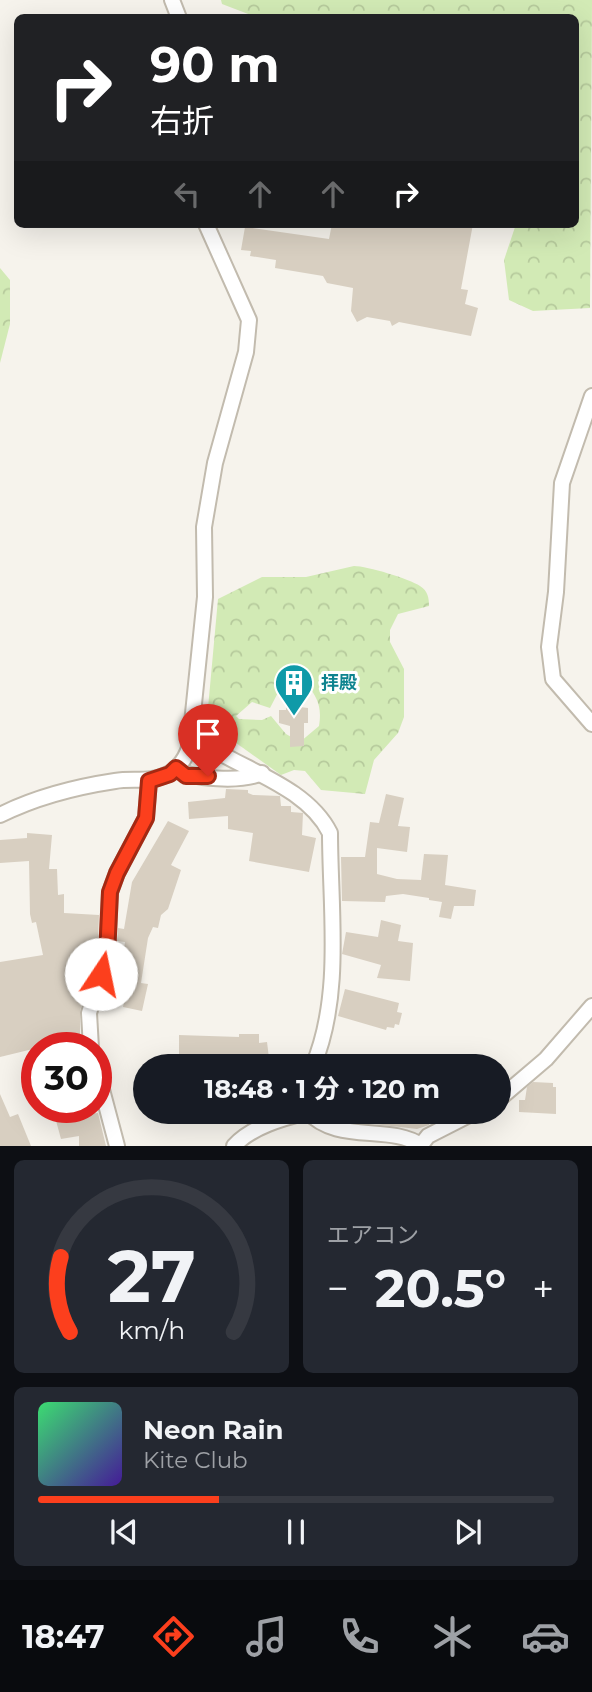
<!DOCTYPE html>
<html lang="ja">
<head>
<meta charset="utf-8">
<style>
	body { margin:0; font-family:Montserrat,"Noto Sans JP",sans-serif; background:#242831; color:#f1f3f6; height:100vh; display:flex; flex-direction:column; font-size:26px; white-space:nowrap }
	* { box-sizing:border-box; margin:0 }
	p { font-size:23px; color:#9ea1a6 }
	.icon { flex:none; width:38px; height:38px; fill:none; stroke:currentColor; stroke-width:2; stroke-linecap:round; stroke-linejoin:round }
	.map { position:relative; height:1146px; overflow:hidden }
	.panel { display:flex; flex-direction:column; gap:14px; padding:14px; background:#0d0f14; flex:1 }
	.panel>* { flex:none }
	.top-card { position:absolute; left:14px; top:14px; width:565px; height:214px; border-radius:10px; box-shadow:0 7px 28px #0002; background:#202124; color:#fff; overflow:hidden }
	.speed { position:absolute; left:21px; top:1032px; display:flex; gap:14px; font-size:35px; font-weight:700; text-align:center }
	.speed>* { display:grid; place-content:center; width:91px; height:91px; border-radius:50%; background:#171b24; box-shadow:0 7px 28px #0002; line-height:1 }
	.speed .limit { border:10px solid #d22; background:#fff; color:#111 }
	.pin { position:absolute; display:grid; place-items:center; width:60px; height:60px; color:#fff; margin:-72px -30px; border-radius:50% 50% 50% 0; rotate:-45deg; box-shadow:0 0 7px #0007 }
	.pin .icon { rotate:45deg }
	.me { position:absolute; width:77px; margin:-38px; rotate:11deg; stroke-linejoin:round; filter:drop-shadow(0 0 5px #0008) }
	.turn { display:flex; align-items:center; gap:24px; height:147px; padding:0 21px; font-size:32px }
	.turn .icon { width:91px; height:91px; stroke-width:2.5 }
	.turn b { display:block; font-size:49px; line-height:60px }
	.lanes { display:flex; align-items:center; height:66px; padding:0 21px; background:#0003; justify-content:center; gap:35px; direction:ltr }
	.lanes .off { opacity:.35 }
	.big { font-size:52px; font-weight:700; line-height:1.1 }
	.panel .card { flex:1; display:flex; flex-direction:column; justify-content:center; gap:10px; min-width:0; padding:0 24px; border-radius:10px; background:#242831 }
	.panel .dial { align-items:center; gap:0 }
	.dial svg { height:182px; overflow:visible; fill:none; stroke:#363941; stroke-width:7; stroke-linecap:round; text-anchor:middle }
	.dial text { fill:#f1f3f6; stroke:none }
	.song { display:flex; align-items:center; gap:21px }
	.cover { width:84px; height:84px; border-radius:10px; background:linear-gradient(135deg,hsl(140 70% 55%),hsl(260 70% 35%)) }
	.played { height:7px; border-radius:4px; background:linear-gradient(90deg,#fc3f1d 35%,#363941 35%) }
	.keys { display:flex; justify-content:space-around; direction:ltr }
	.heat { display:flex; justify-content:space-between; align-items:center; font-size:38px; direction:ltr }
	.panel .tiles { flex:1; display:grid; gap:14px; grid-template-columns:1fr 1fr }
	.card:last-child { grid-column:span 2 }
	.trip { position:absolute; left:133px; top:1054px; width:378px; height:70px; border-radius:35px; background:#171b24; box-shadow:0 7px 28px #0002; font-weight:700; line-height:70px; text-align:center }
	.tab-bar { display:flex; height:112px; justify-content:space-around; align-items:center; background:#090b0e; color:#9ea1a6 }
	.tab-bar .icon { width:49px; height:49px }
	.tab-bar .selected { color:#fc3f1d }
	.tab-bar b { font-size:32px; color:#f1f3f6 }
	.map>svg:first-child { display:block }
</style>
</head>
<body>
<div class="map">
<svg width="592" height="1146" viewBox="0 0 592 1146">
	<defs>
		<pattern id="forest-crowns" width="20" height="18" patternUnits="userSpaceOnUse" patternTransform="scale(1.75)"><rect width="20" height="18" fill="#d2eab5"/><path d="M2 6a3 3 0 1 1 6 0M12 15a3 3 0 1 1 6 0" fill="none" stroke="#b6ca9c"/></pattern>
	</defs>
	<rect width="100%" height="100%" fill="#f6f3ec"/>
	<g fill="url(#forest-crowns)" fill-rule="evenodd">
		<path d="M221,0H592L590,308L533,311L509,300L504,260L516,224H576V18L256,17L222,4Z"/>
		<path d="M0,268L10,280V324L0,363Z"/>
		<path d="M354,566C367,566 410,579 420,586C428,591 429,598 429,606L398,614L390,630V642L404,669V717L398,733L374,760L365,794L321,790L305,771L294,770L281,775L225,735L208,708L218,599L262,577H306ZM292,681L306,683C318,698 322,707 319,726L300,742L286,734L271,716L262,720L239,719L236,716L252,702L270,708L283,683Z"/>
	</g>
	<g fill="#d8cfc1">
		<path d="M332,224H473L461,289L468,290L465,304L478,308L471,336L399,322L392,326L390,321L367,317L357,322L351,311L353,288L327,283L323,276L275,268L276,260L250,256L251,251L241,250L245,227L329,239Z"/>
		<path d="M286,688H300V707L308,708V723H304V746L290,747V726L279,723V710H286Z"/>
		<path d="M226,789L248,790V793L253,795L280,796L281,806H291V812L303,813L302,835L316,838L309,872L249,861L253,833L228,829V816L189,819L188,802L225,798Z"/>
		<path d="M386,794L404,798L398,826L410,827L407,852L377,848V874L397,879L421,880L424,854L448,855L445,885L476,890L474,906H454L451,919L439,917L442,902L429,900V898L403,894L386,896L385,902L342,901L341,857H365L370,822L379,823Z"/>
		<path d="M168,821L189,831L171,865L181,870L168,909L161,915L158,928L153,927L148,938L141,983L148,984L142,1011L123,1007L124,1002L104,998L111,976L120,978L125,942L117,941L118,928L124,929L132,882Z"/>
		<path d="M27,833L52,835L49,869H57L58,895L64,894V913L99,915L98,941H93L92,972L80,1011V1048H37L0,1057V962L43,955L36,922L32,923L30,914L29,861L0,863V840L27,838Z"/>
		<path d="M381,920L401,925L398,941L413,943L410,981L377,978L381,965L342,954L346,932L378,937Z"/>
		<path d="M345,989L399,1003L397,1012L402,1013L399,1025L395,1024L394,1028L387,1027L386,1030L338,1016Z"/>
		<path d="M239,1034H259V1043L267,1042L270,1066H179V1035L239,1037Z"/>
		<path d="M533,1082L553,1083V1087H556V1114L519,1112V1100H525L527,1087Z"/>
		<path d="M0,1094L10,1117L18,1114L31,1146H0Z"/>
		<path d="M348,1111H430L429,1125L417,1129L349,1121Z"/>
		<path d="M98,1113L106,1146H79V1136L61,1139L55,1117Z"/>
	</g>
	<g fill="none" stroke-linecap="round" stroke-linejoin="round">
		<g stroke="#c2bbae" stroke-width="18">
			<g id="street">
				<path d="M172,0L179,18"/>
				<path d="M592,396L562,483L556,592L549,647L553,679L592,724"/>
				<path d="M193,736C234,768 305,783 330,833C330,908 343,995 313,1066"/>
				<path d="M176,768C191,780 243,782 262,773"/>
				<path d="M0,815C36,797 75,787 115,781C133,778 150,783 168,774C186,765 194,741 192,723L205,597L204,527L215,463L246,352L249,320L206,224"/>
				<path d="M91,1048L89,1013L107,955L110,892L117,873L146,818L149,781"/>
				<path d="M96,1067L117,1146"/>
				<path d="M499,1099L546,1059L592,1006"/>
				<path d="M307,1111C338,1145 389,1123 422,1146"/>
				<path d="M421,1145L428,1136L477,1111"/>
				<path d="M234,1146C251,1127 283,1118 308,1112"/>
			</g>
		</g>
		<use href="#street" stroke="#fff" stroke-width="14"/>
	</g>
	<g fill="none" stroke-linecap="round" stroke-linejoin="round">
		<g stroke="#a42913" stroke-width="18">
			<path id="route" d="M101,974L107,955L110,892L117,873L146,818L149,781L170,774L176,768L186,776H208"/>
		</g>
		<use href="#route" stroke="#fc3f1d" stroke-width="12"/>
	</g>
	<defs>
		<g id="building-pin" transform="scale(2.0125)"><path d="M0 17L-7.5 6A9.5 9.5 0 1 1 7.5 6Z" fill="#0f9aa8" stroke="#fff"/><path d="M-4-6H4V6H1V3H-1V6H-4ZM-2.5-4.3h1.7v1.8h-1.7ZM.8-4.3h1.7v1.8H.8ZM-2.5-1h1.7V.8h-1.7ZM.8-1h1.7V.8H.8Z" fill="#fff"/></g>
	</defs>
	<g fill-rule="evenodd">
		<use href="#building-pin" x="294" y="683"/>
	</g>
	<g text-anchor="middle" stroke-width="6" stroke-linejoin="round" paint-order="stroke">
		<g font-size="18" font-weight="bold" fill="#0d838f" stroke="#fff" text-anchor="start">
			<text x="321" y="689">拝殿</text>
		</g>
	</g>
</svg>
<div class="speed"><div class="limit">30</div></div>
<div class="pin" style="left:208px;top:776px;background:#d93025"><svg class="icon" aria-label="arrive" viewBox="0 0 24 24"><path d="M6 21V4h12l-3 4 3 4H6"/></svg></div>
<svg class="me" style="left:101px;top:974px" viewBox="-20 -20 40 40"><circle r="19" fill="#fff"/><path d="M0-13L10 11 0 6-10 11z" fill="#fc3f1d"/></svg>
<div class="trip">18:48 · 1 分 · 120 m</div>
<div class="top-card">
<div class="turn"><svg class="icon" aria-label="right" viewBox="0 0 24 24"><path d="M7 20v-9h11M14 6l5 5-5 5"/></svg><div><b>90 m</b>右折</div></div>
<div class="lanes"><svg class="icon off" aria-label="left" viewBox="0 0 24 24"><path d="M17 20v-9H6M10 6l-5 5 5 5"/></svg><svg class="icon off" aria-label="ahead" viewBox="0 0 24 24"><path d="M12 20V5M6 11l6-6 6 6"/></svg><svg class="icon off" aria-label="ahead" viewBox="0 0 24 24"><path d="M12 20V5M6 11l6-6 6 6"/></svg><svg class="icon" aria-label="right" viewBox="0 0 24 24"><path d="M7 20v-9h11M14 6l5 5-5 5"/></svg></div>
</div>
</div>
<section class="panel">
<div class="tiles">
<div class="card dial"><svg viewBox="0 0 100 80">
<path d="M14 69A42 42 0 1 1 86 69"/>
<path d="M14 69A42 42 0 0 1 10 36" stroke="#fc3f1d"/>
<text x="50" y="56" font-size="32" font-weight="700">27</text>
<text x="50" y="72" font-size="11">km/h</text>
</svg></div>
<div class="card"><p>エアコン</p>
<div class="heat"><a>−</a><b class="big">20.5°</b><a>+</a></div>
</div>
<div class="card">
<div class="song"><i class="cover"></i><div><b>Neon Rain</b><p>Kite Club</p></div></div>
<div class="played"></div>
<div class="keys"><svg class="icon" aria-label="previous" viewBox="0 0 24 24"><path d="M18 5L8 12l10 7zM5 5v14"/></svg><svg class="icon" aria-label="pause" viewBox="0 0 24 24"><path d="M8 5v14M16 5v14"/></svg><svg class="icon" aria-label="next" viewBox="0 0 24 24"><path d="M6 5l10 7-10 7zM19 5v14"/></svg></div>
</div>
</div>
</section>
<nav class="tab-bar">
<b>18:47</b>
<svg class="icon selected" aria-label="directions" viewBox="0 0 24 24"><path d="M12 3l9 9-9 9-9-9zM9 14v-3h6M13 9l2 2-2 2"/></svg>
<svg class="icon" aria-label="music" viewBox="0 0 24 24"><path d="M9 18V5l10-2v13"/><circle cx="6" cy="18" r="3"/><circle cx="16" cy="16" r="3"/></svg>
<svg class="icon" aria-label="phone" viewBox="0 0 24 24"><path d="M5 4h4l2 5-3 2q2 4 5 5l2-3 5 2v4C11 20 4 13 5 4z"/></svg>
<svg class="icon" aria-label="climate" viewBox="0 0 24 24"><path d="M12 3v18M4 7l16 10M4 17L20 7"/></svg>
<svg class="icon" aria-label="car" viewBox="0 0 24 24"><path d="M5 17H2v-5l4-1 3-4h7l3 4 3 1v5h-3M9 17h6M6 11h13"/><circle cx="7" cy="17" r="2"/><circle cx="17" cy="17" r="2"/></svg>
</nav>
</body>
</html>
